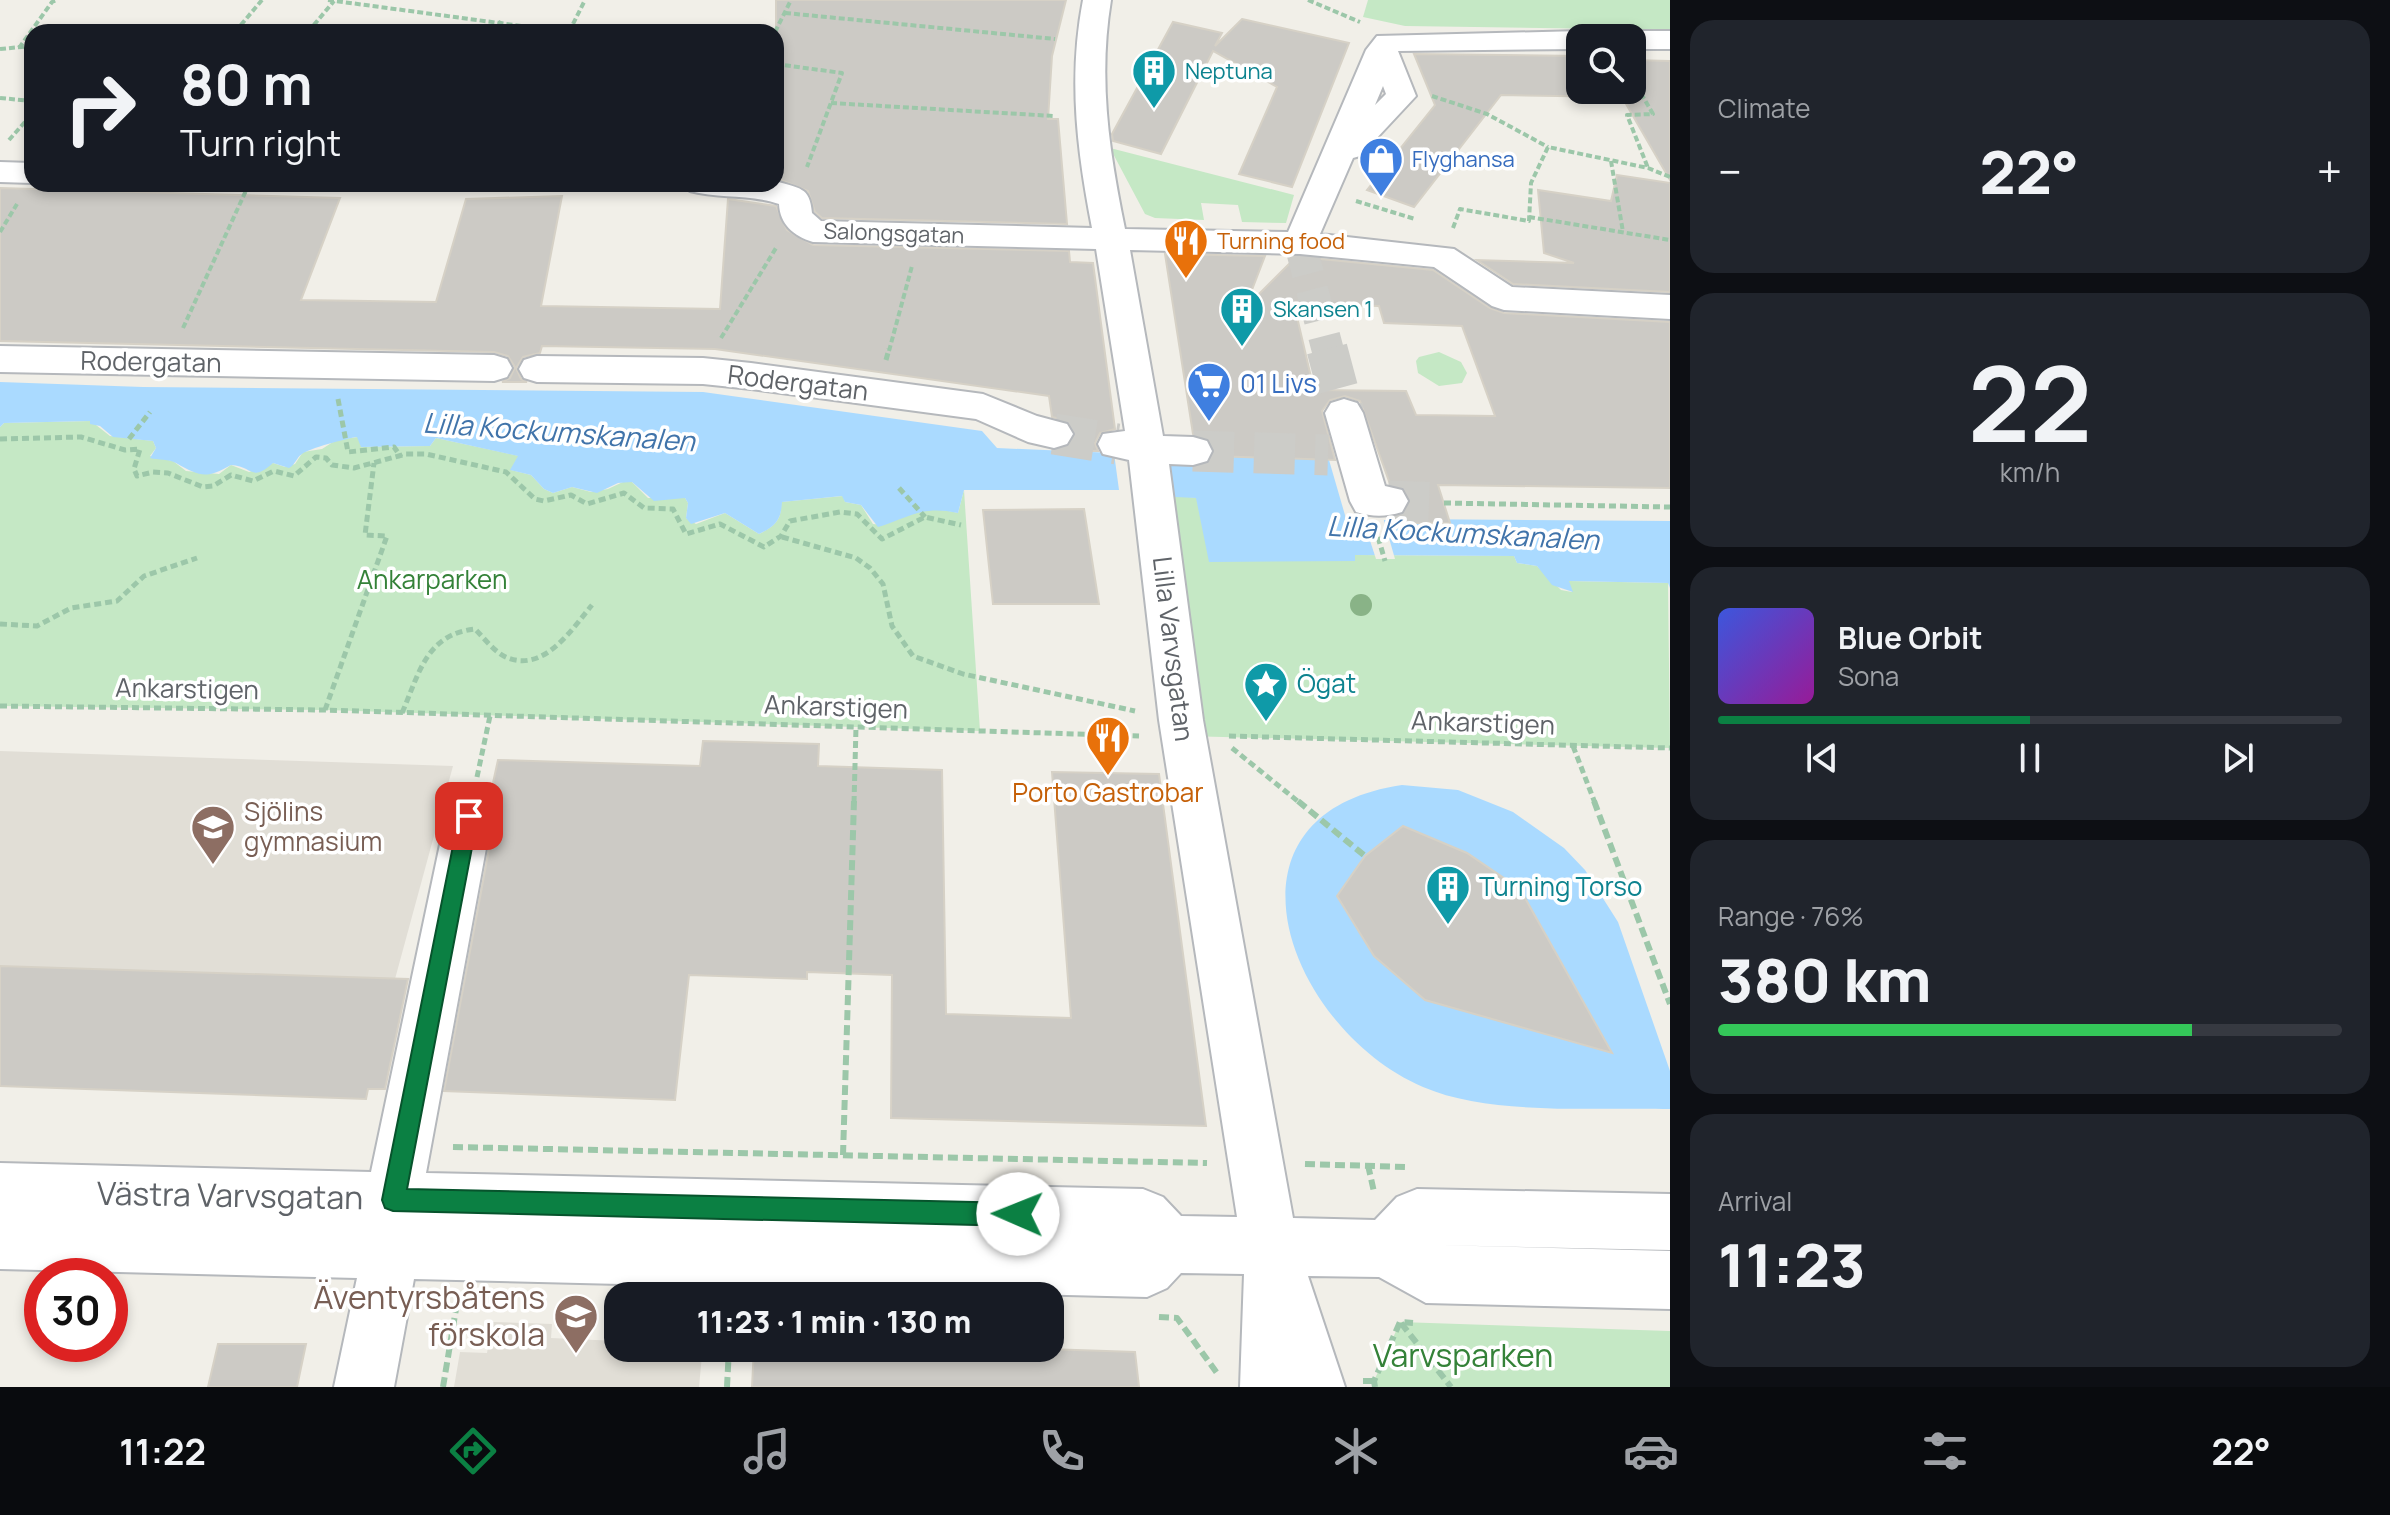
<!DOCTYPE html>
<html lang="en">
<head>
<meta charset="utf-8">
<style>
	body { margin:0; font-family:Manrope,sans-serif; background:#20242c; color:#f1f3f6; height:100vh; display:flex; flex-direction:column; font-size:30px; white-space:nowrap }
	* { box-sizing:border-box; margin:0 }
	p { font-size:26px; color:#9ea1a6 }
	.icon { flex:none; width:44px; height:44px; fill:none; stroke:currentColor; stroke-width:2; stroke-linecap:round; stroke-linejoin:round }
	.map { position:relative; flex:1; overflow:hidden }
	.sheet { display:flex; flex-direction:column; gap:20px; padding:20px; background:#0d0f14; width:720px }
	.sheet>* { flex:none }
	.hud { position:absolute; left:24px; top:24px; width:760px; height:168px; border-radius:24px; box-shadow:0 4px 12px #0003; background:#171b24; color:#f1f3f6; overflow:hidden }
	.controls { position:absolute; left:1566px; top:24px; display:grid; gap:16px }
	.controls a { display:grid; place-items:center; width:80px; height:80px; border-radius:16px; background:#171b24; box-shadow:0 4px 12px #0003; font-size:40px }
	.speed { position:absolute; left:24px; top:1258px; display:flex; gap:16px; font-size:40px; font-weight:700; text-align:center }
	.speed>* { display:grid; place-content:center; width:104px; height:104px; border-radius:50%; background:#171b24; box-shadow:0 4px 12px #0003; line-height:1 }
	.speed .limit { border:12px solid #d22; background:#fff; color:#111 }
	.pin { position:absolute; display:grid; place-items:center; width:68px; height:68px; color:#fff; margin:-34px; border-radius:16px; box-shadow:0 4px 12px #0006 }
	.me { position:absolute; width:88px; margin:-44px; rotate:271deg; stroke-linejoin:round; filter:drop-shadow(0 0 6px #0008) }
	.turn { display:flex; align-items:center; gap:28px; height:168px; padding:0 24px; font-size:36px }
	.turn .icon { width:104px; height:104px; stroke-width:2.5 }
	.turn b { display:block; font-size:56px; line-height:68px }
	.big { font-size:60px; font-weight:800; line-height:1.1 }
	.sheet .widget { flex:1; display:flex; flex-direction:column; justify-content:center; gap:12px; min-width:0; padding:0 28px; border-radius:24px; background:#20242c }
	.sheet .dial { align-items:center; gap:0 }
	.dial b { font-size:104px; line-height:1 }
	.song { display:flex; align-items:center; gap:24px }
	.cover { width:96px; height:96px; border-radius:12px; background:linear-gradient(135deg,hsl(230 70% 55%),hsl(300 70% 35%)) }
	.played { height:8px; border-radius:4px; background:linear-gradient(90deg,#0b8043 50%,#363941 50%) }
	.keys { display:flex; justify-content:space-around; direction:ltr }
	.heat { display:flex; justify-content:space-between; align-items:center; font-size:44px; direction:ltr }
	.charge { height:12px; border-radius:6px; background:linear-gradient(90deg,#34c759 76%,#363941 0) }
	.trip { position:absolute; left:604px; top:1282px; width:460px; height:80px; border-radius:24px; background:#171b24; box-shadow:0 4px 12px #0003; font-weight:800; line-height:80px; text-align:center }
	.dock { display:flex; height:128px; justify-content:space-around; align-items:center; background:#090b0e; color:#9ea1a6 }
	.dock .icon { width:56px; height:56px }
	.dock .active { color:#0b8043 }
	.dock b { font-size:36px; color:#f1f3f6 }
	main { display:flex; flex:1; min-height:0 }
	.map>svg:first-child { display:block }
</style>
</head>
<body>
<main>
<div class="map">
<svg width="1670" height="1387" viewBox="0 0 1670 1387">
	<rect width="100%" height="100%" fill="#f1efe8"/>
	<g fill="#e1ded6">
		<path d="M0,751L453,766L395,979L0,966Z"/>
		<path d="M492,1322L552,1324L551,1338L617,1341L618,1332V1348H682V1354L702,1355L699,1387H454L460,1352L487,1353Z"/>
	</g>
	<g fill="#c5e8c5">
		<path d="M1368,0H1670V30L1405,26L1363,17Z"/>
		<path d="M1110,148L1294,195L1286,223L1242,222L1238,205L1201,203L1204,220L1155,218L1145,214Z"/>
		<path d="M1439,352L1461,362L1467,373L1462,383L1439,386L1418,373L1416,361L1419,357Z"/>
		<path d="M91,421L110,436L153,441L156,448L150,456L173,461L186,471L219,474L231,465L249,472L273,463L285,467L295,464L303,452L322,449L336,440L358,437L362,447L430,446L436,438L519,456L511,470L531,475L544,489L553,493L572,487L591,492L608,489L625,481L632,482L648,498H685L688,503L686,518L696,524L725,513L759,534C775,526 782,520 781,502L843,496L845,502L861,505L873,524C888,526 898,518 911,513C928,508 941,509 958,513L964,490L980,731L325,710L0,706V427L4,423Z"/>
		<path d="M1154,492L1196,498L1355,561L1354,555L1514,556L1517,563L1537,566L1561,590L1572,592L1568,581L1668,583L1670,748L1184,736Z"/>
		<path d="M1400,1322L1670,1331V1387H1375L1374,1381Z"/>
	</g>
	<g fill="#aadaff" fill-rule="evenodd">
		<path d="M0,382L143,387L703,392L982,431L997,448L1114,453L1119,490H964L958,513C922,505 910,517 878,527L861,505L845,502L842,496L782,502C781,520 776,526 759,534L725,513L691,524L686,518L688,503L685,498L654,501L632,482L618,483L597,493L572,487L553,493L544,489L531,475L510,470L518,456L436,438L430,446L361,447L357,437C348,438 307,449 302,454C296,458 296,464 289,468L273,463C251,483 253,466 231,465C206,479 201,477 176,463C169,459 158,460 150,458L156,448L153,441L113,437L100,426L90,424V421L4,423L0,427Z"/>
		<path d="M1165,453L1329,460L1347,522L1404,519L1670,521V588L1668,583L1569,581L1573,592L1552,585L1537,566L1517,563L1514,556L1355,555V561L1209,562L1196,498L1175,497Z"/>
		<path d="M1402,785L1458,790L1513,812L1564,848L1585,870L1618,922L1670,1071V1109C1596,1107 1490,1116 1423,1087C1288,1029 1206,814 1402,785ZM1403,827L1467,853L1520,889L1611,1053L1425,1000L1374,956L1337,897L1365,856Z"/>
	</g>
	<path fill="#f1efe8" d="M1383,517L1395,559H1376L1363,519Z"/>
	<g fill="#cccac5" stroke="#d6d1c6" stroke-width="2" fill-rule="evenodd">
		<path d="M776,0H1066L1052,56L1048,119H1058L1067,224L822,218L815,212L808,191L776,178Z"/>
		<path d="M1242,19L1349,43L1292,187L1239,174L1277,87L1213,51L1161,154L1113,141L1112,134L1173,22L1222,33L1215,46Z"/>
		<path d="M1414,54L1580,56V90H1632V60L1670,61V180L1622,97L1501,95L1414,207L1367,190L1435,105Z"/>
		<path d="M1617,175L1670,183V292L1513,284L1477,260L1574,263L1544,253L1538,190L1611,201Z"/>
		<path d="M0,188L340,198L301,300L436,302L466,199L562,196L541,306L720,309L728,199L776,206L787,230L813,245L1069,251L1070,262L1093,263L1115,429L1100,433L1095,443L1098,451H1056L1070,446L1076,432L1068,421L1052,417L1049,396L715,349L542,346L540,353L523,357L516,368L521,379L527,382H502L510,378L515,367L508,356L494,352L0,341Z"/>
		<path d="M1165,254L1265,256L1245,308L1296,257H1300L1433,270L1490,308L1504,313L1670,322V488L1438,485L1450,523H1408L1405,513L1411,500L1405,489L1390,484L1360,401L1345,396L1330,400L1322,411L1335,460L1213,456L1215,450L1210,440L1193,434ZM1294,304L1379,306L1384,323L1462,326L1495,416L1416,415L1406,391L1314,390Z"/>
		<path d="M1084,509L1099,604H993L983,510Z"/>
		<path d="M703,741L819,744L818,766L942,770L946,1014L1071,1018L1052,772L1159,774L1206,1126L891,1118L892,975L807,972V979L689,975L675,1100L444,1091L495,817L489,801L498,760L700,766Z"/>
		<path d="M1403,826L1467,853L1520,889L1612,1053L1425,1000L1374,956L1337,896L1365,856Z"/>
		<path d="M0,966L408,979L385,1089H368L366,1099L0,1086Z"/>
		<path d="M218,1344H306L297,1387H208Z"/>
		<path d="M754,1348H1017L1135,1352L1139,1387H752Z"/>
	</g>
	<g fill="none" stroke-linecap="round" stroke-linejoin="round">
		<path stroke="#ccccc8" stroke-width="32" stroke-dasharray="32 16" stroke-linecap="butt" d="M1300,243L1328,351"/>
		<g stroke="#ccccc8" stroke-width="41" stroke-dasharray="41 20" stroke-linecap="butt">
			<path d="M1327,349L1344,413"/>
			<path d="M1054,434L1117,444"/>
			<path d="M1193,451L1328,455"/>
			<path d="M1388,501L1444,503"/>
		</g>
		<g stroke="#b5b8bc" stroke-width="4">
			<g id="minor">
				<path d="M1083,0H1111C1098,79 1109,151 1125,229L1288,232L1366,50L1377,36L1580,31L1593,38H1580V49L1398,51L1416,96L1360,156L1353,158L1320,234L1454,249L1512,287L1670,295V319L1504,310L1492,306L1434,267L1300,254L1130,250L1163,436L1193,437L1207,441L1212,451L1207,461L1193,465L1169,464L1203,720L1293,1218L1375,1220L1397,1197L1417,1189L1670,1194V1250L1435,1245L1670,1251V1309L1426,1303L1379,1277L1308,1276L1345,1387H1240L1244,1274L1181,1273L1167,1288L1147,1297L414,1279L394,1387H334L357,1278L0,1269V1163L371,1172L446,816L452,801L469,795L486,801L492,816L426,1173L1143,1189L1163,1197L1181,1216L1237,1217L1159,720L1129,460L1103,454L1098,444L1103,434L1125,431L1096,249L813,242C793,236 780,224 779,204C750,194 719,199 690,191L685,184H776V181C799,189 810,186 812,213L821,221L1092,228C1077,151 1068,78 1083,0ZM1383,86L1386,94L1375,105Z"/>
				<path d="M1632,31H1670V49H1632V38H1619Z"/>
				<path d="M0,162L32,163V183L0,182Z"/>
				<path d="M0,346L494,355L507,359L512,368L507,377L494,381L0,372Z"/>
				<path d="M537,356L703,358L751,363L983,394L1037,416L1067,424L1073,434L1067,444L1054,448L1028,442L976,419L751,389L703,384L537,382L524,378L519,369L524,360Z"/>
				<path d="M1344,399L1357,403L1363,413L1385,486L1402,490L1408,501L1402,512C1385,517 1373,517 1356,512L1350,501L1325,413L1331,403Z"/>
			</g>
		</g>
		<g stroke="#9cc7a9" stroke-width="4" stroke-dasharray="6 3" stroke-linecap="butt">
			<path d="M328,0L566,32"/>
			<path d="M1308,0L1360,22"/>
			<path d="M785,13L1055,39"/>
			<path d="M235,32L262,0"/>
			<path d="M308,32L334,1"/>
			<path d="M494,32L501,21"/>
			<path d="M569,32L585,0"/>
			<path d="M775,32L791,0"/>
			<path d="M19,48L52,2L57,0"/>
			<path d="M0,49L32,46"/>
			<path d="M776,64L842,73L807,167"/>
			<path d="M1632,78L1653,114L1627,115L1648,168"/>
			<path d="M1432,96L1487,114L1548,147"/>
			<path d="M0,98L32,101"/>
			<path d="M831,103L1054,116"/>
			<path d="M9,140L32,114"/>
			<path d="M1611,161L1623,232"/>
			<path d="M1356,201L1415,219"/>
			<path d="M1529,217L1670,240"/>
			<path d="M1453,228L1460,209L1529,221L1531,183L1548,147L1648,168L1670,177"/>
			<path d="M0,232L17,204"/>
			<path d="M183,328L249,184"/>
			<path d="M721,338L776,248"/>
			<path d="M889,351L912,266"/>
		</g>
		<g stroke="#9cc7a9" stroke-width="5" stroke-dasharray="7 4" stroke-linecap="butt">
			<path d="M886,360L889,349"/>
			<path d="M338,399L348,452L394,447L401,457"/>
			<path d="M0,439L81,437L125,450L140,449L134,469L137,476L153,472L168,473L203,487L213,486L231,475L253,481L274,471L294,476L316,457L326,458L332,465L354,468L406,454H426L506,472L535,499L544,501L571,495L587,504L624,493L644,508L673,509L686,534L720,524L764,547L781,536L790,521L840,512L857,514L882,539L925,517L961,525"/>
			<path d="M129,439L150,412"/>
			<path d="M899,488L925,517"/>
			<path d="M1444,503L1670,507"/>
			<path d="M782,537L856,558L870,568L883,584L892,626L913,656L963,674L1135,711"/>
			<path d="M1378,537L1385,561"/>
			<path d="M0,624L37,626L71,608L117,601L144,576L197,558"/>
			<path d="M0,706L325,710L1139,736"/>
			<path d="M325,710L387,536L365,535L374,463"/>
			<path d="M402,713C419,674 426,634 475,629C485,639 495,653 508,658C545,672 572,629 592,605"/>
			<path d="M1229,736L1670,748"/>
			<path d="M1573,746L1595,803"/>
			<path d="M1232,748L1300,803"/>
			<path d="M477,777L490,716"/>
			<path d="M854,803L856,727"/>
		</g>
		<g stroke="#9cc7a9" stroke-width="6" stroke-dasharray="10 5" stroke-linecap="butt">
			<path d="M1298,801L1365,856"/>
			<path d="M1594,801L1670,1004"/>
			<path d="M453,1147L1207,1163"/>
			<path d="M843,1155L854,801"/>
			<path d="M1305,1164L1407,1167"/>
			<path d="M1368,1165L1374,1192"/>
			<path d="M1159,1317L1177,1318L1217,1373"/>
			<path d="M1401,1323L1451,1387"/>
			<path d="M1363,1381H1374"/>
			<path d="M443,1387L457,1303"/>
			<path d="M727,1387L729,1348"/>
			<path d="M1375,1387L1374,1381L1400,1322L1413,1323"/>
		</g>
		<use href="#minor" fill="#fff" fill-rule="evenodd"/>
	</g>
	<circle fill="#89b387" cx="1361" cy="605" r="11"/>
	<path fill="#0b8043" stroke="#07532c" stroke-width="2" d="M469,807L475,810L478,816L407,1189L1018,1203L1026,1206L1030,1214L1026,1222L1018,1226L393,1211L385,1208L382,1200L459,816L462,810Z"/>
	<defs>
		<g id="building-pin" transform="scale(2.3)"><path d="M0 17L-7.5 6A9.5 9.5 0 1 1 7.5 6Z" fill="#0f9aa8" stroke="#fff"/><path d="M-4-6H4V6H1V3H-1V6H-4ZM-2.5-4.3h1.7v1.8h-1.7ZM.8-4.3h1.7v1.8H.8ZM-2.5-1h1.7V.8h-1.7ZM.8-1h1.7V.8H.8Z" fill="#fff"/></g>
		<g id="shop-pin" transform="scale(2.3)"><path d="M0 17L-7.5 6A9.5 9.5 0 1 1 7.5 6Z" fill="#3f7fe0" stroke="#fff"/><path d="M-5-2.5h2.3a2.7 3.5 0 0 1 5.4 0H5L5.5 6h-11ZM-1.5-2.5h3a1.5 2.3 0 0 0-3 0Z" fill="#fff"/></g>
		<g id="restaurant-pin" transform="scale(2.3)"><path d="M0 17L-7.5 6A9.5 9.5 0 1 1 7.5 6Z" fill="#e8710a" stroke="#fff"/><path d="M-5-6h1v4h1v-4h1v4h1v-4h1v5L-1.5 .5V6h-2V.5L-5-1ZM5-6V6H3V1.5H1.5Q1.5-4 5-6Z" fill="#fff"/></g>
		<g id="supermarket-pin" transform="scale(2.3)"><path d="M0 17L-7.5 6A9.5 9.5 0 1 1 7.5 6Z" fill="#3f7fe0" stroke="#fff"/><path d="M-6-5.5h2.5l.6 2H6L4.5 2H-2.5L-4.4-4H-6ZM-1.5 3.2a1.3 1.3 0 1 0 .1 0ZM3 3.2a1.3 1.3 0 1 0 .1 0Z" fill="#fff"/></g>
		<g id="sight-pin" transform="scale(2.3)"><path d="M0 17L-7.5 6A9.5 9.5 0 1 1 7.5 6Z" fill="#0f9aa8" stroke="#fff"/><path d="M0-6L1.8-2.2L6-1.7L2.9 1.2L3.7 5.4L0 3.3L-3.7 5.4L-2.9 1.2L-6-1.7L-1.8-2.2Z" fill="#fff"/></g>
		<g id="school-pin" transform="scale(2.3)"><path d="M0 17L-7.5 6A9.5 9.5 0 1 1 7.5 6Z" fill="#8d6e63" stroke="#fff"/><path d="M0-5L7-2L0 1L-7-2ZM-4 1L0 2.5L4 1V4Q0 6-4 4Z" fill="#fff"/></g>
	</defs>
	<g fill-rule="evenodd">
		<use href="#building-pin" x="1154" y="71"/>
		<use href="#shop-pin" x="1381" y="159"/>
		<use href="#restaurant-pin" x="1186" y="241"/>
		<use href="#building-pin" x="1242" y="309"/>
		<use href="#supermarket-pin" x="1209" y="384"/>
		<use href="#sight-pin" x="1266" y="684"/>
		<use href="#restaurant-pin" x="1108" y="738"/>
		<use href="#school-pin" x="213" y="827"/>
		<use href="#building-pin" x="1448" y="887"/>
		<use href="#school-pin" x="576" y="1316"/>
	</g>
	<g text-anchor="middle" stroke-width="7" stroke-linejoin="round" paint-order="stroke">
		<g font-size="22" fill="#0d838f" stroke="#fff" text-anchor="start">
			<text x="1185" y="79">Neptuna</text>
			<text x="1273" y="317">Skansen 1</text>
		</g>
		<g font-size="22" fill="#366cbe" stroke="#fff" text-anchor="start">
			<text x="1412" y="167">Flyghansa</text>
		</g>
		<g font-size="22" fill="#5f6368" stroke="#fff">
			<text transform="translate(894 233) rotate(2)" y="8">Salongsgatan</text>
		</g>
		<g font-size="22" fill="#c56008" stroke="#fff" text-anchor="start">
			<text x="1217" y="249">Turning food</text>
		</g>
		<g font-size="26" fill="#5f6368" stroke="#fff">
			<text transform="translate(151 362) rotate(1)" y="9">Rodergatan</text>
			<text transform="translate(798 383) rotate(7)" y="9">Rodergatan</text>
			<text transform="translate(1173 649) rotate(83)" y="9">Lilla Varvsgatan</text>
			<text transform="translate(187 689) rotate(1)" y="9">Ankarstigen</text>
			<text transform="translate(836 707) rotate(2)" y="9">Ankarstigen</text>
			<text transform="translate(1483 723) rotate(2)" y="9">Ankarstigen</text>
		</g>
		<g font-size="26" fill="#366cbe" stroke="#fff" text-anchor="start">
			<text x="1240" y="393">01 Livs</text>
		</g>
		<g font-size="26" fill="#348238" stroke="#fff">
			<text x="432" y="589">Ankarparken</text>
		</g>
		<g font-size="26" fill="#0d838f" stroke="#fff" text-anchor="start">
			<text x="1297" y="693">Ögat</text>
			<text x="1479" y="896">Turning Torso</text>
		</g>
		<g font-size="26" fill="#c56008" stroke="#fff">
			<text x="1108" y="802">Porto Gastrobar</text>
		</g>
		<g font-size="26" fill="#785e54" stroke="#fff" text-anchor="start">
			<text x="244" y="821">Sjölins<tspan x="244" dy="30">gymnasium</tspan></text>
		</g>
		<g font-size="28" font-style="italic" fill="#4174aa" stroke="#fff">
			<text transform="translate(559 432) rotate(4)" y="10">Lilla Kockumskanalen</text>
			<text transform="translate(1463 533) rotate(3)" y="10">Lilla Kockumskanalen</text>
		</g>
		<g font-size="32" fill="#5f6368" stroke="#fff">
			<text transform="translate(230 1196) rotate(1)" y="11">Västra Varvsgatan</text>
		</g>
		<g font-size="32" fill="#785e54" stroke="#fff" text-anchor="end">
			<text x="545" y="1309">Äventyrsbåtens<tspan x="545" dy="37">förskola</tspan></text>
		</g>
		<g font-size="32" fill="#348238" stroke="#fff">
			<text x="1463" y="1367">Varvsparken</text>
		</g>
	</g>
</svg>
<div class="controls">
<a><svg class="icon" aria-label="search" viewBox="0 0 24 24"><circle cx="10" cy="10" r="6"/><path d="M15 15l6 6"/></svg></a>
</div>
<div class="speed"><div class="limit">30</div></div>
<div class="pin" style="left:469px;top:816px;background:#d93025"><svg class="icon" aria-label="arrive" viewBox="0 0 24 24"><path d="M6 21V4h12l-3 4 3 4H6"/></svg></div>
<svg class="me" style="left:1018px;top:1214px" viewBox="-20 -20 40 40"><circle r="19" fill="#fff"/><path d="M0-13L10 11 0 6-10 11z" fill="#0b8043"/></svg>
<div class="trip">11:23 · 1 min · 130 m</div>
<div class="hud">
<div class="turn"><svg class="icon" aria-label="right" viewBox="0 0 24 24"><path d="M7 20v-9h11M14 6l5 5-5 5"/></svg><div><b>80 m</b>Turn right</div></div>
</div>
</div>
<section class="sheet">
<div class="widget"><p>Climate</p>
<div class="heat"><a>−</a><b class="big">22°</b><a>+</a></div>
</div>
<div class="widget dial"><b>22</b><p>km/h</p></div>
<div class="widget">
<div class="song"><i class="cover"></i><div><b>Blue Orbit</b><p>Sona</p></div></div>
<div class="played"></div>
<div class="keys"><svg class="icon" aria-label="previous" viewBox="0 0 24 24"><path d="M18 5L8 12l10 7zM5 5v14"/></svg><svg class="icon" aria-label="pause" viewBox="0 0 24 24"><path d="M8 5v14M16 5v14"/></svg><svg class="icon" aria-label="next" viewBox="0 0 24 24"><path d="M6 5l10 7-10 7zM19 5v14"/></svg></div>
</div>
<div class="widget"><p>Range · 76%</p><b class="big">380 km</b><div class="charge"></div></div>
<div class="widget"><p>Arrival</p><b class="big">11:23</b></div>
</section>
</main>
<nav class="dock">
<b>11:22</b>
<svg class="icon active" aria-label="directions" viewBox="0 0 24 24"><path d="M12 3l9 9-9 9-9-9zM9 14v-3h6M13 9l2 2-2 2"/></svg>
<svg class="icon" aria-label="music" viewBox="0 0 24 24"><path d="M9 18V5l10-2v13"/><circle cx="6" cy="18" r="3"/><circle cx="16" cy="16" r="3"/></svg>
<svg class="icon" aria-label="phone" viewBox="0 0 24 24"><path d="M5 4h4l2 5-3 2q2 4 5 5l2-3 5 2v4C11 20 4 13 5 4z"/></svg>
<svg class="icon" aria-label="climate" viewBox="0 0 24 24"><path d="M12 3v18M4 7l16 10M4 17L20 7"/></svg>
<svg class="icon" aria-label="car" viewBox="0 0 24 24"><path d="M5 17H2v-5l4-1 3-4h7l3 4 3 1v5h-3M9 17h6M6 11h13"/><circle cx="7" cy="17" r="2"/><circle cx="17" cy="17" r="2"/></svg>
<svg class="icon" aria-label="filters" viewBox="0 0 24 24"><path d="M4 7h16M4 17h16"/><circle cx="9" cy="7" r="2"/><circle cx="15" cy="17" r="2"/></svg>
<b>22°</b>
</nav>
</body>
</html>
